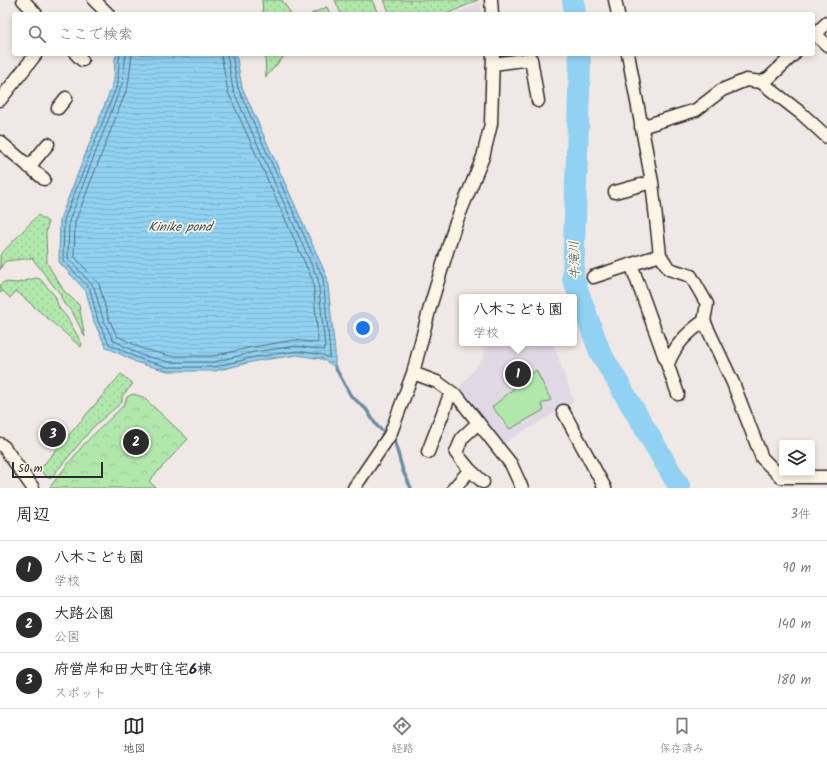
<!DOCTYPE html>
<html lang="ja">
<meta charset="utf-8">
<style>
body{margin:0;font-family:Kalam,"Klee One",sans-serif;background:#f2f2f3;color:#2b2b33}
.controls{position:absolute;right:12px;bottom:12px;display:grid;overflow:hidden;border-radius:4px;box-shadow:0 2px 6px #0003}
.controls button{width:36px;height:36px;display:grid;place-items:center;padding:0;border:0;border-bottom:1px solid #e1e1e2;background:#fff;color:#2b2b33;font:20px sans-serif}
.scale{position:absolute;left:12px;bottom:10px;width:91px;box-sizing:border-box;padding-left:4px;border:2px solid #2b2b2b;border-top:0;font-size:11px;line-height:14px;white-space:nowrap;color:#2b2b2b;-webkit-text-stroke:3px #fcf5e5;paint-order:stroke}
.you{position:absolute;left:363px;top:328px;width:14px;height:14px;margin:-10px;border:3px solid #fff;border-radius:50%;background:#1a73e8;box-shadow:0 0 0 6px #1a73e833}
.badge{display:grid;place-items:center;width:26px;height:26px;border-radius:50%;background:#2b2b2b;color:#fff;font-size:13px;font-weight:700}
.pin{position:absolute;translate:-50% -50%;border:2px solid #fff;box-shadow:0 1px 4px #0006}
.popup{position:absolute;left:459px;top:294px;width:118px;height:52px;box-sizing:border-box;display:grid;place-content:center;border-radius:4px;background:#fff;filter:drop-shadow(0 1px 3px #0005);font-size:13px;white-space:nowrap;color:#7c7c81}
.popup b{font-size:15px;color:#2b2b33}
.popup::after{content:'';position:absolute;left:50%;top:100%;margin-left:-8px;border:8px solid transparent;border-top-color:#fff}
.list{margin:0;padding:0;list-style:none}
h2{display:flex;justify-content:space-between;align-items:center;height:52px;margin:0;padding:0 16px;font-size:17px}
h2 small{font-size:13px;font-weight:400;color:#7c7c81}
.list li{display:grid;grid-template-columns:26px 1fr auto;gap:12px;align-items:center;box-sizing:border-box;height:56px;padding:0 16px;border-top:1px solid #e1e1e2}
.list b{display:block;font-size:15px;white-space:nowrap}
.list p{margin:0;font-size:13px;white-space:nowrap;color:#7c7c81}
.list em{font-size:13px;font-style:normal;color:#7c7c81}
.icon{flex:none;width:22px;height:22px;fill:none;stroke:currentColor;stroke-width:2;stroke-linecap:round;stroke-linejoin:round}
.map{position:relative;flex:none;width:827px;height:488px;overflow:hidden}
.search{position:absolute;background:#fff;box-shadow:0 2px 6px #0003;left:12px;right:12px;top:12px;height:44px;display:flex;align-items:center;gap:10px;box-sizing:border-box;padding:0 14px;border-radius:4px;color:#7c7c81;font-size:15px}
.sheet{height:220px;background:#fff}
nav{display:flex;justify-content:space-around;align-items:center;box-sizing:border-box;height:56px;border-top:1px solid #e1e1e2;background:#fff;font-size:11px;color:#7c7c81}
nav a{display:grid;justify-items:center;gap:2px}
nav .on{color:#2b2b2b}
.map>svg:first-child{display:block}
.built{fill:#e1d8e5}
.grass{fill:url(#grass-dots);stroke:#6e8a6b}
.forest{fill:url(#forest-crowns);stroke:#6e8a6b}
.garden{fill:#b0e8ab;stroke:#6e8a6b}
.water{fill:url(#water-rules);stroke:#688fa2}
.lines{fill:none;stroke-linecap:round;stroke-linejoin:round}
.shore{stroke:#546d7b;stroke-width:1}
.stream{stroke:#688fa2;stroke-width:3.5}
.river{stroke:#91d1f2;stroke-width:22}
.minor-casing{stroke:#2b2b2b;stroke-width:15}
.minor{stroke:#fcf5e5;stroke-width:12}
.labels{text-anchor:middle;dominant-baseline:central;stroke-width:3.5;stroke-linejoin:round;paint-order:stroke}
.water-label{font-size:13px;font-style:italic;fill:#44545d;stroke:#fcf5e5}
</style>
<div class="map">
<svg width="827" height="488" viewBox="0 0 827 488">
<defs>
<pattern id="grass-dots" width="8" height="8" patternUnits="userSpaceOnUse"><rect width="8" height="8" fill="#b0e8ab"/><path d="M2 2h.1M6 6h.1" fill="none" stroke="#98c793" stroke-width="1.8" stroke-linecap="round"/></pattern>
<pattern id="forest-crowns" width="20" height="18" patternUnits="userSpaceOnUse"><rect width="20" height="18" fill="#b0e8ab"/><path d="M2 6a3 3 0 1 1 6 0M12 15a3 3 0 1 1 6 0" fill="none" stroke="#98c793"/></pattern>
<pattern id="water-rules" width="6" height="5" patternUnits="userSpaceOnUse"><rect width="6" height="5" fill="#91d1f2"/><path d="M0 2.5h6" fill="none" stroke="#7db4d0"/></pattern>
</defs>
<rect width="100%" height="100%" fill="#f0e8e5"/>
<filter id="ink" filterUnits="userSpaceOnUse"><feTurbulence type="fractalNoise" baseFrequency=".025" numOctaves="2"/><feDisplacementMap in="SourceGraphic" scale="8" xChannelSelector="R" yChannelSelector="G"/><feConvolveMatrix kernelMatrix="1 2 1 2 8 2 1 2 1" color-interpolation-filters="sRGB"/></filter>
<g filter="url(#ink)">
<!-- built -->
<path class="built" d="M481 2V14H455Z
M482 343H553L574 402 504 443 457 391 485 356Z"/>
<!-- grass -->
<path class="grass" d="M262 0H282L291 14H263Z
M335 0H372L378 14H341Z
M384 0H478L447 14H390Z
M327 7 330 14H311Z
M265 54H286L266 77Z
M38 215 48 222 46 233 47 263 64 291 79 305 85 337 72 311 64 304 60 294 32 258 6 261 3 263 0 270V255Z
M36 278 40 279 55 296 59 308 67 317 82 344 81 347 16 291 10 298 3 291 0 293V285L4 282 17 283Z
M121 374 133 384 122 396V402L94 426 50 479 39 470Z"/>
<!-- forest -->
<path class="forest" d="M133 394 143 397 188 439 149 481 156 488H49L84 444 124 405 127 397Z"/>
<!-- garden -->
<path class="garden" d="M536 370 551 400 541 404 544 410 510 429 492 407Z"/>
<!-- water -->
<path class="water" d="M118 54H236L242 87 327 277 335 352V367L322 359 297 355 256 361 215 371H168L138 363 106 347 94 322 86 291 59 262 60 219 114 81 115 57Z"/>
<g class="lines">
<!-- shore -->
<path class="shore" d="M120 54 119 59 118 83 64 220 63 260 90 289 98 321 109 344 140 359 168 367H214L255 357 297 351 323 355 329 358 330 353 323 278 238 88 232 54
M126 54 122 84 69 221 68 258 94 287 103 319 113 340 141 355 169 362H214L254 352 296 346 324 350 325 347 318 279 233 90 227 54
M132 54 128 86 75 222 74 256 99 284 108 317 117 336 143 349 170 356H213L253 347 295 340 317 343 318 340 313 281 228 92 221 54"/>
<!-- stream -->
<path class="stream" d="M335 367 351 396 366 409 377 426 384 432
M393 439 395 443 403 471 411 488"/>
<!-- river -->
<path class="river" d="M573 0 575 14
M579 54 580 63 573 278 600 352 680 488"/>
<defs>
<path id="minor" d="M23 0 36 14
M94 0 108 14
M491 0 492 14
M615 0 618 14
M815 34 827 45
M813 36 827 23
M76 54 82 60
M628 54 652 182 660 255 669 269 691 276 707 304 704 321 733 383 762 458 781 477H827
M493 64 531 59 538 101
M761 82 769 78 794 54
M0 100 36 54
M58 108 66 98
M641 127 696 110 722 90 746 80 761 82 802 114 827 137
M0 142 44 179
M29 167 48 144
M615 192 652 182
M631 264 678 394
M593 277 660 255
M668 364C675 345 687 333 704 321
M413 373 437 382 458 397 511 464 522 488
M563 411 605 488
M478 423 462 438 456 453 470 470 483 482
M0 444 4 447 33 488
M428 452 451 392
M354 488 390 435 413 373 430 307 455 225 483 157 491 124 493 54
M454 488 470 470"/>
</defs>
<!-- minor casing -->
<use href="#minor" class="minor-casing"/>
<!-- minor -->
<use href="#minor" class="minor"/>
</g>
</g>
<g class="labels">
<!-- water labels -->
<g class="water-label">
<text x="180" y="227">Kinike pond</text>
<text transform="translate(575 260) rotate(-92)">牛滝川</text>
</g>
</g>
</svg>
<div class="controls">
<button><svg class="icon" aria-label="layers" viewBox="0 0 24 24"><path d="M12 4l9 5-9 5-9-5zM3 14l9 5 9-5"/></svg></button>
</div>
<div class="scale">50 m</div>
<div class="you"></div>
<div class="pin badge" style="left:518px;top:374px">1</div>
<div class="popup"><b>八木こども園</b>学校</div>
<div class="pin badge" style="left:136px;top:442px">2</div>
<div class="pin badge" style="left:53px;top:434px">3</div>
<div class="search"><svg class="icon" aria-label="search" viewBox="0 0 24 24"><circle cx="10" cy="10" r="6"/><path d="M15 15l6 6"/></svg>ここで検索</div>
</div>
<section class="sheet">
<h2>周辺<small>3件</small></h2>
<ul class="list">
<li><span class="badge">1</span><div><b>八木こども園</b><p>学校</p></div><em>90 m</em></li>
<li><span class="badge">2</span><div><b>大路公園</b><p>公園</p></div><em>140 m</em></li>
<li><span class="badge">3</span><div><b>府営岸和田大町住宅6棟</b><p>スポット</p></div><em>180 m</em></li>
</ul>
</section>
<nav>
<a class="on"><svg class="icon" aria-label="map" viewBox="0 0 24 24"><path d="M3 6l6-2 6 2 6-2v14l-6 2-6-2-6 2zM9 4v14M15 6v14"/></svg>地図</a>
<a><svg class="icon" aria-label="directions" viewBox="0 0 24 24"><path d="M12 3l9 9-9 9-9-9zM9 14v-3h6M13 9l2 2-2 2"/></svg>経路</a>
<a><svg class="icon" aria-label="saved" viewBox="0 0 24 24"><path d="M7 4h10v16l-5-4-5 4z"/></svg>保存済み</a>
</nav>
